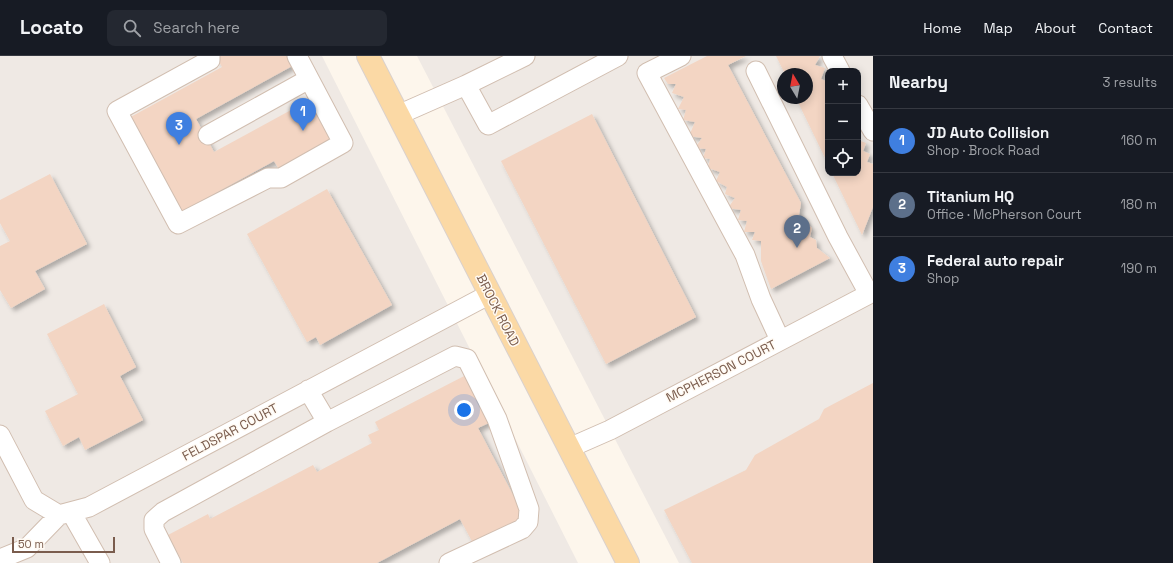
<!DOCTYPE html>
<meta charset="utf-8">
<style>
body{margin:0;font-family:"Space Grotesk",sans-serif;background:#242831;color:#f1f3f6}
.controls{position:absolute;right:12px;top:12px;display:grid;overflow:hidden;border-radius:8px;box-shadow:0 2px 10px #0003}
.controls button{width:36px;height:36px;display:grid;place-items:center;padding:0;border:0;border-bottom:1px solid #363941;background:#171b24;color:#f1f3f6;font:20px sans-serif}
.compass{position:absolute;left:777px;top:12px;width:36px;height:36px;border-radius:50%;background:#171b24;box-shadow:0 2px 10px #0003;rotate:350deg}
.scale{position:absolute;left:12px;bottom:10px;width:103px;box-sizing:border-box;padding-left:4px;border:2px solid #7a5c4d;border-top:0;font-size:11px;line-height:14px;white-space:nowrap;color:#7a5c4d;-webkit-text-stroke:3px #fffaf3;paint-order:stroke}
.you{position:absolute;left:464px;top:354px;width:14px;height:14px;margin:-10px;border:3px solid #fff;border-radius:50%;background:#1a73e8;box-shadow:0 0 0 6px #1a73e833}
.badge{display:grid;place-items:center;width:26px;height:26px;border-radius:50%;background:#e76f51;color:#fff;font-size:13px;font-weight:700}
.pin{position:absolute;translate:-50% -33px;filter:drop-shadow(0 1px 2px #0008)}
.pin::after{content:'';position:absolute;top:21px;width:14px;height:12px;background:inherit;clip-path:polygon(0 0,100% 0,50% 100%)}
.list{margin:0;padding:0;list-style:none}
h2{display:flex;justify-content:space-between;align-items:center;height:52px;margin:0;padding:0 16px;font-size:17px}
h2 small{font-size:13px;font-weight:400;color:#9ea1a6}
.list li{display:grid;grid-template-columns:26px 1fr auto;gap:12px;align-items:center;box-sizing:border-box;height:64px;padding:0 16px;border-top:1px solid #363941}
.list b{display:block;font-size:15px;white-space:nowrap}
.list p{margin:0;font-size:13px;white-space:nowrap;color:#9ea1a6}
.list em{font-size:13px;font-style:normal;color:#9ea1a6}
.icon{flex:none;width:22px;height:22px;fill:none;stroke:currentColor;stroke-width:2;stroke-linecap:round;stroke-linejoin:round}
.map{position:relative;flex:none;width:873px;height:507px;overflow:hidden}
header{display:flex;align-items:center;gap:24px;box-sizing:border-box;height:56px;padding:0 20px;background:#171b24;border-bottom:1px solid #363941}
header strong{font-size:19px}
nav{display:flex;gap:22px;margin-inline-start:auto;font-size:14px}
.search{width:280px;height:36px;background:#242831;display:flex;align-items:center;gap:10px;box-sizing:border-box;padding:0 14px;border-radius:8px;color:#9ea1a6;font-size:15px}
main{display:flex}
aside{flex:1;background:#171b24}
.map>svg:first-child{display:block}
.industrial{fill:#efe9e4;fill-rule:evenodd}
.building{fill:#f3d5c3;filter:url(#shadow)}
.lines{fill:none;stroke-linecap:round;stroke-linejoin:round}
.minor-casing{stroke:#d1beb0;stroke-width:21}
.major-casing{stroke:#dad1cd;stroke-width:24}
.minor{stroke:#fff;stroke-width:19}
.major{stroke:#fbd9a5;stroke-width:22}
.labels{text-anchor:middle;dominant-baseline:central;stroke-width:3;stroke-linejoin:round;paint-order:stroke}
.street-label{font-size:13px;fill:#7a5c4d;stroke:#fffaf3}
</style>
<header>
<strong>Locato</strong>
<div class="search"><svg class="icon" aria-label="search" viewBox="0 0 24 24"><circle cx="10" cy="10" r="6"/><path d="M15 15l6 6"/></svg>Search here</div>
<nav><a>Home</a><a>Map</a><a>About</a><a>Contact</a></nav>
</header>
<main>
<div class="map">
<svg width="873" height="507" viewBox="0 0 873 507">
<defs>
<filter id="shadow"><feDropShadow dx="3.5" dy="3.5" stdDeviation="2" flood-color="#0004"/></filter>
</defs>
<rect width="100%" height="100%" fill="#fdf6ec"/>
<!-- industrial -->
<path class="industrial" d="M0 0H322L578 507H0Z
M417 0H873V507H679ZM828 15H858V117H828ZM783 18H807V42H783Z"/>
<!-- building -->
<path class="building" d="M216 0H290L294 9 196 63 214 96 313 42 338 87 282 118 274 105 179 157 127 63 222 11Z
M707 0H746L728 9 801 147 799 159 812 172 810 181 816 184 817 192 830 202 771 233 761 205V185L752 184 755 176H744L747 165 738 164 741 154 728 152 735 142 725 138 727 131 716 125 720 116 708 112 710 103 703 102 706 93 695 92 702 82 689 80 695 66 683 64 686 54 678 53 684 41 672 37 676 28H668L664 22Z
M776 0H820L815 9 825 12 821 23 828 26V108L796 42H807V18H785Z
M592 58 696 261 606 308 501 105Z
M858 84 866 87 863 95 870 98 867 106 873 108V151L862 179 832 117H858Z
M50 118 87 188 35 215 45 233 11 252 0 234V190L10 185 0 167V144Z
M327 133 392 249 320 289 316 281 307 286 247 178Z
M104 248 136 311 120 320 143 364 85 394 79 381 63 390 45 355 78 338 47 278Z
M470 317 495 364 478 372 525 462 474 489 460 463 377 507H183L168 479 208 458 210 463 313 409 317 416 372 387 368 379 379 374 375 366Z
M873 327V507H692L664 454 746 414 755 399 819 363 824 353Z"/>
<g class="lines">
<defs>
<path id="minor" d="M210 0V4L117 55 178 168 268 122H281L343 87 297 0
M681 0 647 17 745 199 761 243 780 284
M832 0 840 15
M756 15 838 181 869 238
M466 29 488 69 618 0
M858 49 873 75
M398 59 466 29 525 0
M208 79 309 23
M308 334 327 366
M0 379 34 444 59 459 89 451 490 238
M569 392 610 374 873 236
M71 456 100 507
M0 503 27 492 59 459
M171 507 154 473V464L163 456 327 366 455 300 467 303 497 363 529 453 528 466 522 473 449 507"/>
<path id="major" d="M368 0 628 507"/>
</defs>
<!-- minor casing -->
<use href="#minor" class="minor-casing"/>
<!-- major casing -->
<use href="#major" class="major-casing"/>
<!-- minor -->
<use href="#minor" class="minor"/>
<!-- major -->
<use href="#major" class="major"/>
</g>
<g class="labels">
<!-- street labels -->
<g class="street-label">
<text transform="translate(498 254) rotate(63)">BROCK ROAD</text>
<text transform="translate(721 315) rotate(-27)">MCPHERSON COURT</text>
<text transform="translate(230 376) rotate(-28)">FELDSPAR COURT</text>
</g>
</g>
</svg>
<div class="controls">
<button>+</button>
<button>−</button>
<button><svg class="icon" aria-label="locate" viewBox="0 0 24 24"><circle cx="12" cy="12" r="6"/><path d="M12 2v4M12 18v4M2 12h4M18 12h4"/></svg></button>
</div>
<svg class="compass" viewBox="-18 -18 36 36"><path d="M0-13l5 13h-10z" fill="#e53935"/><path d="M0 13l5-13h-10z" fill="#9ea1a6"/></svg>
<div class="scale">50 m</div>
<div class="you"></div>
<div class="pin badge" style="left:303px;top:75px;background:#3f7fe0">1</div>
<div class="pin badge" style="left:797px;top:192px;background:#5c6f8a">2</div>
<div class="pin badge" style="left:179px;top:89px;background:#3f7fe0">3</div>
</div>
<aside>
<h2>Nearby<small>3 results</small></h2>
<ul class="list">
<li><span class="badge" style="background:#3f7fe0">1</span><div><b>JD Auto Collision</b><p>Shop · Brock Road</p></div><em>160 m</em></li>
<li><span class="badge" style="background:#5c6f8a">2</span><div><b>Titanium HQ</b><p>Office · McPherson Court</p></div><em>180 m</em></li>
<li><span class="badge" style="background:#3f7fe0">3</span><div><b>Federal auto repair</b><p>Shop</p></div><em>190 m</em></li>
</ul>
</aside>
</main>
